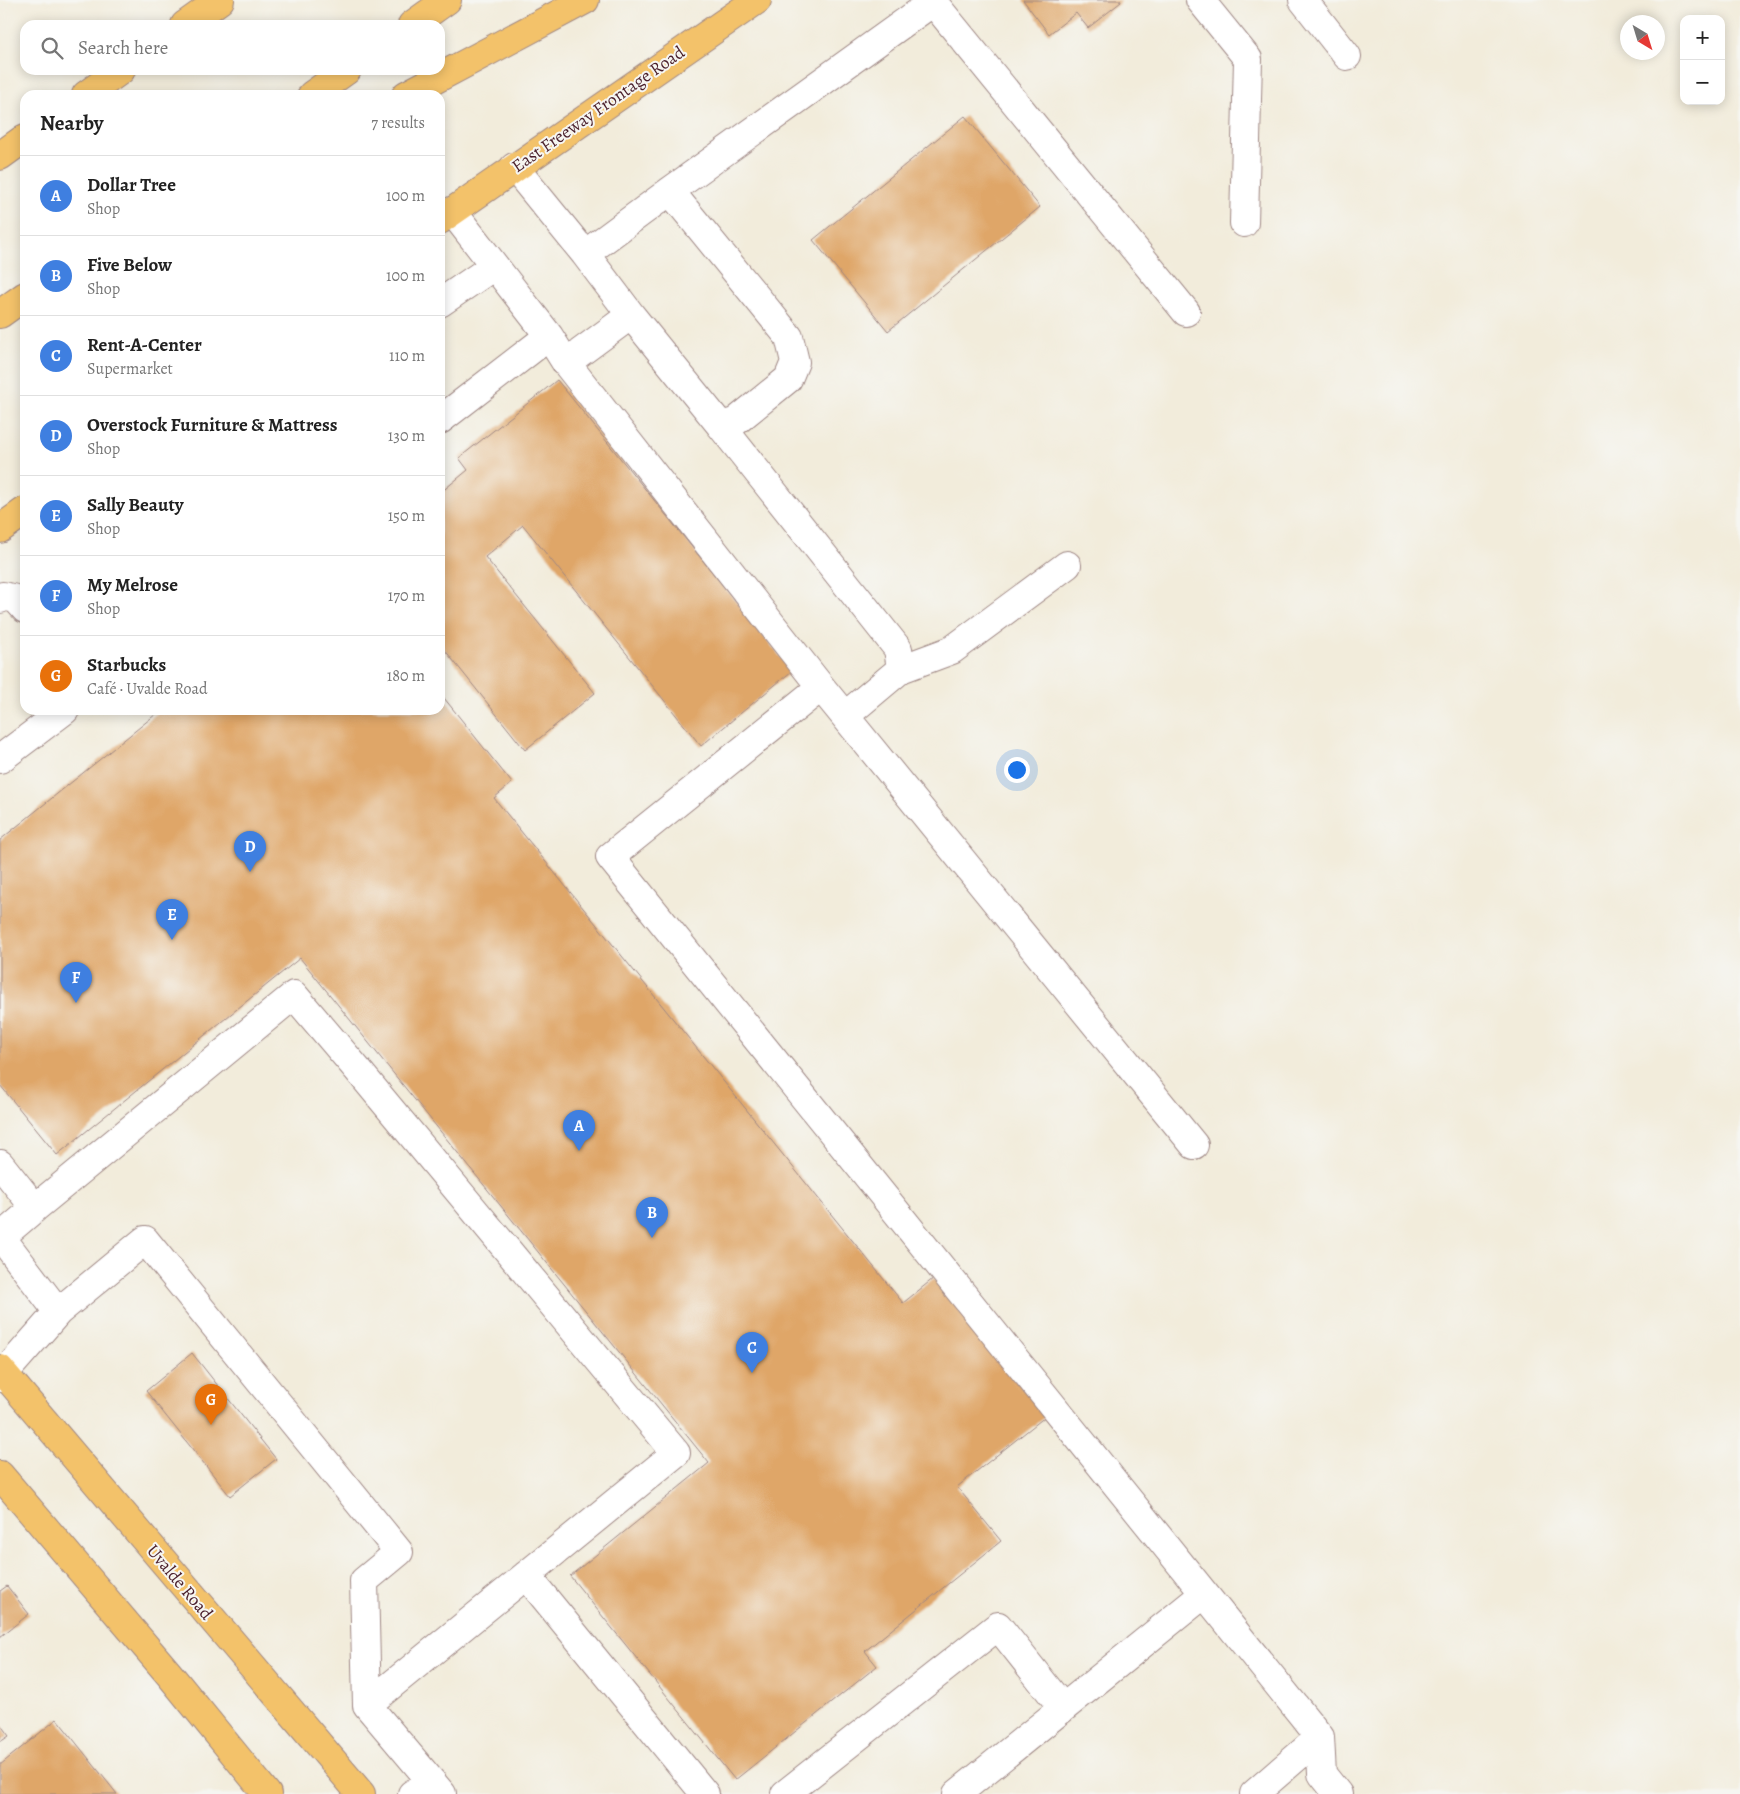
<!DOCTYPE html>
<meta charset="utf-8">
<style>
body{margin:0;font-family:Alegreya,serif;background:#f6f6f6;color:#222}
.controls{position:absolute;right:15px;top:15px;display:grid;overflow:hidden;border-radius:10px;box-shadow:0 2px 12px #0003}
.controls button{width:45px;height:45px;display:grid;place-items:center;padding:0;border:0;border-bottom:1px solid #e0e0e0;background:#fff;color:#222;font:25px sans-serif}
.compass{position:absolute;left:1620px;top:15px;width:45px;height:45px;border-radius:50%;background:#fff;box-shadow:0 2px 12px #0003;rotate:142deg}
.you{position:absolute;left:1016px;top:769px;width:18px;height:18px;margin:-12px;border:4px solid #fff;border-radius:50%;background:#1a73e8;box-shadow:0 0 0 8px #1a73e833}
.badge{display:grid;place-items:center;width:32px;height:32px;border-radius:50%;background:#b5179e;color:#fff;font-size:16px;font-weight:700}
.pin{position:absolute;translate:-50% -41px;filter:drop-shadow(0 1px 2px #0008)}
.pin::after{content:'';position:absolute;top:26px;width:18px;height:15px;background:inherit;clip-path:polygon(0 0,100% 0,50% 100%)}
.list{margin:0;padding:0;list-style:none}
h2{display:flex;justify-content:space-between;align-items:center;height:65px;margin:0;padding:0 20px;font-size:21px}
h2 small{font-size:16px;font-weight:400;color:#767676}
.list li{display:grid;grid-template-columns:32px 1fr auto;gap:15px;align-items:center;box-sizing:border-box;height:80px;padding:0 20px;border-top:1px solid #e0e0e0}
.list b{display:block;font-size:19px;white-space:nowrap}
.list p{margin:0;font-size:16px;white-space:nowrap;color:#767676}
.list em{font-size:16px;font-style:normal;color:#767676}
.icon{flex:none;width:28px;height:28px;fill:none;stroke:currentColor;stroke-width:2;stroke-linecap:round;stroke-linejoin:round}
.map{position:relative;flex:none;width:1740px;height:1794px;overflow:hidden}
.search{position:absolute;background:#fff;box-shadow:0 2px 12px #0003;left:20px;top:20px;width:425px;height:55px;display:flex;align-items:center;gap:12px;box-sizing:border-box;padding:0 18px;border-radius:15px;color:#767676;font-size:19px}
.panel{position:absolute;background:#fff;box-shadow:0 2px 12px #0003;left:20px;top:90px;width:425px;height:625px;border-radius:15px}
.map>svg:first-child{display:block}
.building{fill:#dfa668}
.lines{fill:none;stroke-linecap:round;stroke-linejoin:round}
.minor-casing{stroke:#9e8683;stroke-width:30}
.major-casing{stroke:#9e8683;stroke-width:30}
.highway-casing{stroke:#9e8683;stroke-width:30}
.minor{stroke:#fff;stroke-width:28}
.major{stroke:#f3c26a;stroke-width:28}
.highway{stroke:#f3c26a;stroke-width:28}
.labels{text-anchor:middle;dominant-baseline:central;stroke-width:4;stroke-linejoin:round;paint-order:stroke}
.street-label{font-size:18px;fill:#4a1f2b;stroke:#f6f6f2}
</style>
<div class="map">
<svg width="1740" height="1794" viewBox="0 0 1740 1794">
<rect width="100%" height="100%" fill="#f6f6f2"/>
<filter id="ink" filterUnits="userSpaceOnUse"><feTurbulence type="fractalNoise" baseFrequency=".02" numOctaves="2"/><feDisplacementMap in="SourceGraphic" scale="10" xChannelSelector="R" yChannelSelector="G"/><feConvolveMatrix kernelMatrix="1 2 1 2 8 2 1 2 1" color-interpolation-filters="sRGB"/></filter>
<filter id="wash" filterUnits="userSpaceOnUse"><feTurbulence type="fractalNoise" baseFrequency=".0096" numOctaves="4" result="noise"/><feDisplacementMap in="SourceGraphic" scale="20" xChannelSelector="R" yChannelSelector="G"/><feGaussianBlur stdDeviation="1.12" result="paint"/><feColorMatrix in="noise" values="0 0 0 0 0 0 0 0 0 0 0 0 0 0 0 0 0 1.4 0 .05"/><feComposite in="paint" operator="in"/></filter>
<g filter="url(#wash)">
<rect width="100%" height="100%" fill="#f2ecdb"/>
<g id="blocks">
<!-- building -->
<path class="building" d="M1023 0H1120L1121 2 1088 28 1076 13 1049 34Z
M965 116 1040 207 888 331 813 240Z
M557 380 792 671 701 746 523 525 485 557 595 693 525 750 440 644V493L468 470 459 458Z
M440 693 512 783 494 798 903 1303 934 1278 1046 1416 957 1487 1001 1541 865 1651 877 1666 735 1780 570 1576 709 1463 300 958 57 1155 0 1085V840L161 710H440Z
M192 1353 276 1459 230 1496 146 1391Z
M7 1586 29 1614 0 1637V1591Z
M57 1719 117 1794H0V1765Z
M0 1724 9 1736 0 1742Z"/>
</g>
</g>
<g filter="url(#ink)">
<use href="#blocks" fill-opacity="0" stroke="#9e8683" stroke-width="1"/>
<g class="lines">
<defs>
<path id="minor" d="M1200 0 1248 59 1244 223
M1303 0 1347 56
M933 2 1186 312
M514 167 585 254 670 191 933 2 931 0
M452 211 549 336 566 363 821 687 1194 1145
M440 303 494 266
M631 315 721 426 735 422 788 379 795 362 789 337 670 191
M566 363 631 315 585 254
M440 420 549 336
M721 426 898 649 901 669 845 716
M0 599 3 596 16 599 25 609
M901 669 952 650 1067 565
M821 687 610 857 1320 1737
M0 759 65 710
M0 1164 35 1208 1 1237 58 1312
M35 1208 294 995 357 1069 676 1453 367 1705
M0 1378 58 1312 145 1240 399 1552 364 1581 367 1705 442 1794
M526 1575 705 1794
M412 1794 432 1782
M785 1794 998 1626 1063 1708
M957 1794 1204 1594
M1254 1794 1320 1737 1322 1774 1338 1794"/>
<path id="major" d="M440 220 757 0
M0 529 25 511
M0 1369 361 1794
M0 1475 169 1674 267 1794"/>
<path id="highway" d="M185 25 220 0
M412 25 447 0
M86 95 121 70
M312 95 347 70
M406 95 585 0
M0 156 25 138
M0 314 25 296"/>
</defs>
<!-- minor casing -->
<use href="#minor" class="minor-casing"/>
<!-- major casing -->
<use href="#major" class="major-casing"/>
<!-- highway casing -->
<use href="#highway" class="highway-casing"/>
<!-- minor -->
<use href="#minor" class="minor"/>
<!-- major -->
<use href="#major" class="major"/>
<!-- highway -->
<use href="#highway" class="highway"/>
</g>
</g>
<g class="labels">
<!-- street labels -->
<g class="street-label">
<text transform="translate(598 109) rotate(-35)">East Freeway Frontage Road</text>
<text transform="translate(180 1582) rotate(50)">Uvalde Road</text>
</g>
</g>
</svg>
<div class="controls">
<button>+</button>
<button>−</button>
</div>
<svg class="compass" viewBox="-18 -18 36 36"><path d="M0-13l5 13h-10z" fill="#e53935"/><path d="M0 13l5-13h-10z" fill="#767676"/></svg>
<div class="you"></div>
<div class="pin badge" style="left:579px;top:1151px;background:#3f7fe0">A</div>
<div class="pin badge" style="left:652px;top:1238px;background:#3f7fe0">B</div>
<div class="pin badge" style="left:752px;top:1373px;background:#3f7fe0">C</div>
<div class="pin badge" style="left:250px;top:872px;background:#3f7fe0">D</div>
<div class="pin badge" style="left:172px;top:940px;background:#3f7fe0">E</div>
<div class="pin badge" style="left:76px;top:1003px;background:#3f7fe0">F</div>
<div class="pin badge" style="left:211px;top:1425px;background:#e8710a">G</div>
<div class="search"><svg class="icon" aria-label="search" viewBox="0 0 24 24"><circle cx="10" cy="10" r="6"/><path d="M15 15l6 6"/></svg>Search here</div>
<section class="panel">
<h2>Nearby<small>7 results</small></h2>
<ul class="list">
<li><span class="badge" style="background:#3f7fe0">A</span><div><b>Dollar Tree</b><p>Shop</p></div><em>100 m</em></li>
<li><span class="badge" style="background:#3f7fe0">B</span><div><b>Five Below</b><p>Shop</p></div><em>100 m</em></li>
<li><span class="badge" style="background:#3f7fe0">C</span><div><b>Rent-A-Center</b><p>Supermarket</p></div><em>110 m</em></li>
<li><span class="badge" style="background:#3f7fe0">D</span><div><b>Overstock Furniture &amp; Mattress</b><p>Shop</p></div><em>130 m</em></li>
<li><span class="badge" style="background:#3f7fe0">E</span><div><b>Sally Beauty</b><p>Shop</p></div><em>150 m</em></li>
<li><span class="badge" style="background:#3f7fe0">F</span><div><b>My Melrose</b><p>Shop</p></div><em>170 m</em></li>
<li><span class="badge" style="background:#e8710a">G</span><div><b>Starbucks</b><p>Café · Uvalde Road</p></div><em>180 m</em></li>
</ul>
</section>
</div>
